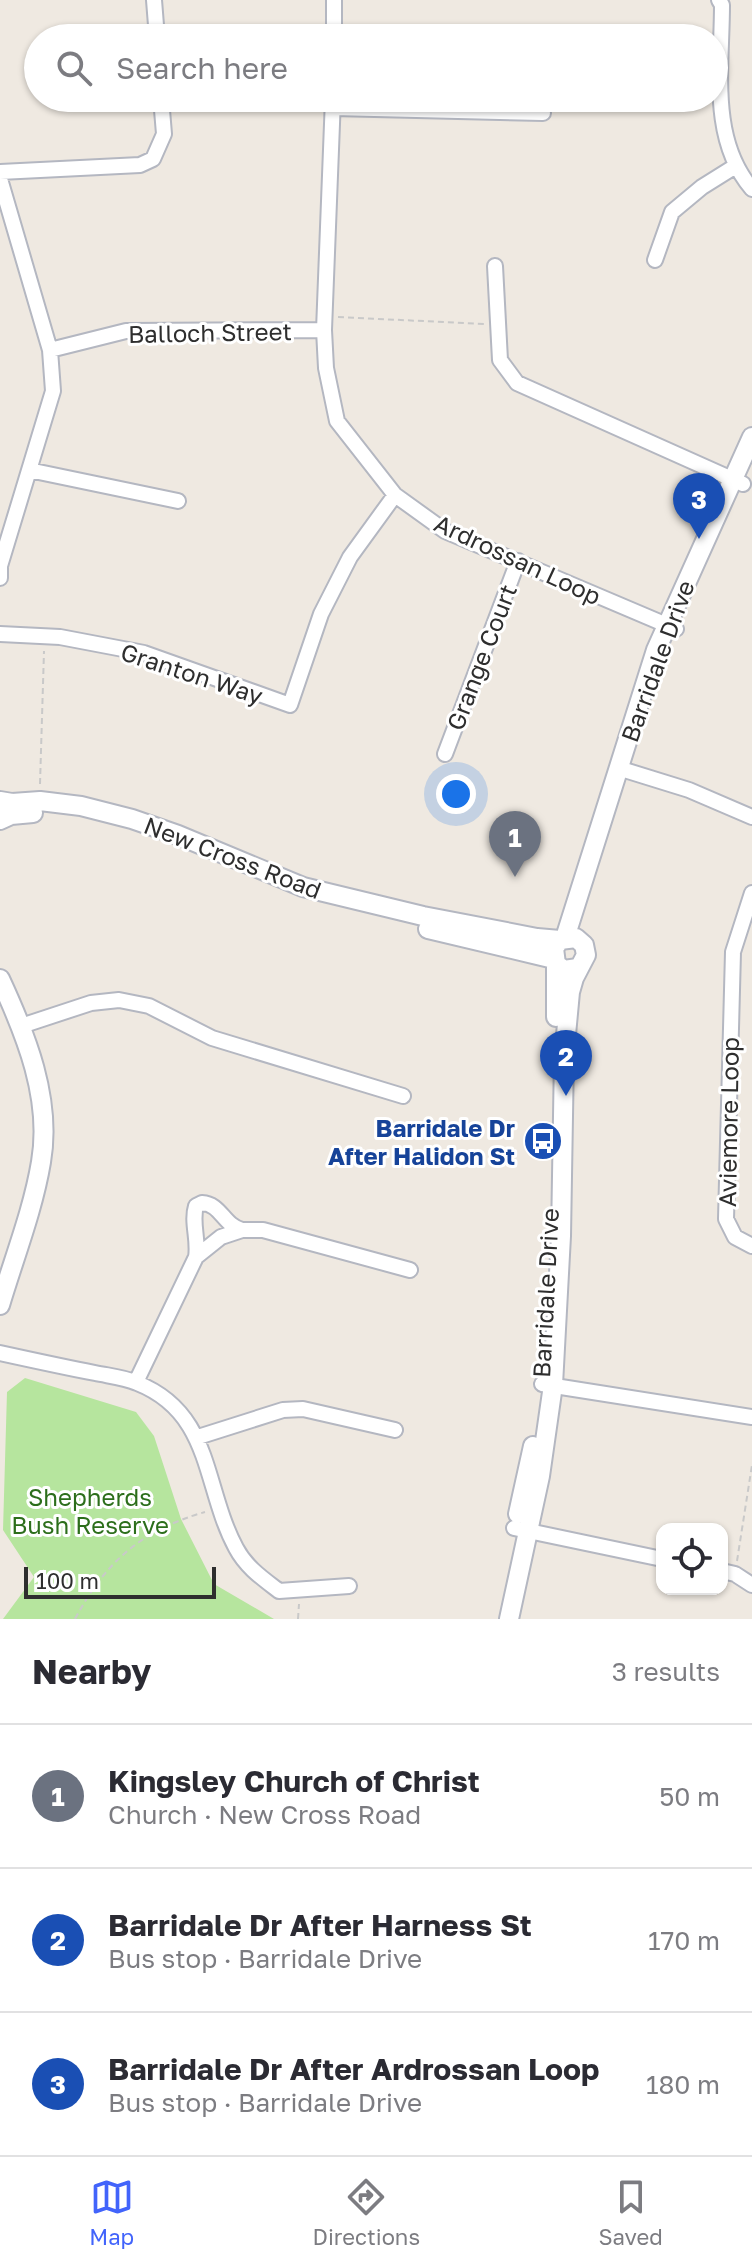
<!DOCTYPE html>
<meta charset="utf-8">
<style>
body{margin:0;font-family:"Golos Text",sans-serif;background:#f7f7f7;color:#2b2b33}
.controls{position:absolute;right:24px;bottom:24px;display:grid;overflow:hidden;border-radius:16px;box-shadow:0 2px 6px #0004}
.controls button{width:72px;height:72px;display:grid;place-items:center;padding:0;border:0;border-bottom:2px solid #e1e1e2;background:#fff;color:#2b2b33;font:40px sans-serif}
.scale{position:absolute;left:24px;bottom:20px;width:192px;box-sizing:border-box;padding-left:8px;border:4px solid #2e2e2e;border-top:0;font-size:22px;line-height:28px;white-space:nowrap;color:#2e2e2e;-webkit-text-stroke:6px #fff;paint-order:stroke}
.you{position:absolute;left:456px;top:794px;width:28px;height:28px;margin:-20px;border:6px solid #fff;border-radius:50%;background:#1a73e8;box-shadow:0 0 0 12px #1a73e833}
.badge{display:grid;place-items:center;width:52px;height:52px;border-radius:50%;background:#4264fb;color:#fff;font-size:26px;font-weight:700}
.pin{position:absolute;translate:-50% -66px;filter:drop-shadow(0 2px 4px #0008)}
.pin::after{content:'';position:absolute;top:42px;width:28px;height:24px;background:inherit;clip-path:polygon(0 0,100% 0,50% 100%)}
.list{margin:0;padding:0;list-style:none}
h2{display:flex;justify-content:space-between;align-items:center;height:104px;margin:0;padding:0 32px;font-size:34px}
h2 small{font-size:26px;font-weight:400;color:#7c7c81}
.list li{display:grid;grid-template-columns:52px 1fr auto;gap:24px;align-items:center;box-sizing:border-box;height:144px;padding:0 32px;border-top:2px solid #e1e1e2}
.list b{display:block;font-size:30px;white-space:nowrap}
.list p{margin:0;font-size:26px;white-space:nowrap;color:#7c7c81}
.list em{font-size:26px;font-style:normal;color:#7c7c81}
.icon{flex:none;width:44px;height:44px;fill:none;stroke:currentColor;stroke-width:2;stroke-linecap:round;stroke-linejoin:round}
.map{position:relative;flex:none;width:752px;height:1619px;overflow:hidden}
.search{position:absolute;background:#fff;box-shadow:0 2px 6px #0004;left:24px;right:24px;top:24px;height:88px;display:flex;align-items:center;gap:20px;box-sizing:border-box;padding:0 28px;border-radius:44px;color:#7c7c81;font-size:30px}
.sheet{height:536px;background:#fff}
nav{display:flex;justify-content:space-around;align-items:center;box-sizing:border-box;height:112px;border-top:2px solid #e1e1e2;background:#fff;font-size:22px;color:#7c7c81}
nav a{display:grid;justify-items:center;gap:4px}
nav .on{color:#4264fb}
.map>svg:first-child{display:block}
.green{fill:#b6e59e}
.lines{fill:none;stroke-linecap:round;stroke-linejoin:round}
.minor-casing{stroke:#b4b7c1;stroke-width:18}
.tertiary-casing{stroke:#b4b7c1;stroke-width:22}
.path{stroke:#c9c9c9;stroke-width:2;stroke-dasharray:6 4;stroke-linecap:butt}
.minor{stroke:#fff;stroke-width:14}
.tertiary{stroke:#fff;stroke-width:18}
.labels{text-anchor:middle;dominant-baseline:central;stroke-width:6;stroke-linejoin:round;paint-order:stroke}
.street-label{font-size:24px;fill:#2e2e2e;stroke:#fff}
.transit-label{font-size:24px;font-weight:bold;fill:#164399;stroke:#fff;text-anchor:end}
.park-label{font-size:24px;fill:#2c6e1b;stroke:#fff}
</style>
<div class="map">
<svg width="752" height="1619" viewBox="0 0 752 1619">
<rect width="100%" height="100%" fill="#efe9e1"/>
<!-- green -->
<path class="green" d="M25 1378 136 1412 154 1436 181 1519 214 1584 274 1619H3L34 1577 3 1530 7 1392Z"/>
<g class="lines">
<defs>
<path id="minor" d="M154 0 157 38
M719 0 722 5C722 66 709 139 752 189
M334 38V0
M333 98 324 330 326 368 337 421 395 495 445 531 676 629
M333 108 543 113
M0 172 140 165 153 159 164 134 161 98
M0 179 50 350 53 391 0 566V578
M655 260 672 212 702 187 734 167
M495 266 500 360 517 383 743 484
M50 350 126 331 324 330
M29 470 178 501
M0 634 60 637 144 653 290 705 321 614 350 557 395 495
M445 754 518 561
M618 768 689 790 752 817
M752 893 733 952 726 1219 735 1237 752 1246
M21 1026 91 1003 119 1000 149 1006 212 1038 403 1096
M196 1257C199 1240 191 1222 196 1206L202 1203C221 1204 223 1225 242 1230
M0 1353C32 1360 64 1367 95 1373 109 1376 124 1377 137 1383 213 1413 203 1487 236 1548 246 1567 262 1578 279 1591L349 1586
M136 1382 196 1257 221 1237 242 1230H263L410 1270
M542 1384 752 1417
M198 1437 283 1410 303 1409 395 1430
M514 1528 662 1559
M722 1571 735 1574 752 1585"/>
<path id="tertiary" d="M0 801 12 803 40 801 81 806 132 819 178 835 303 887 423 916 537 938 560 940
M0 820 11 815 33 813
M428 929 554 959
M565 938 656 650 752 437
M0 979C26 1035 52 1099 41 1162 33 1210 14 1258 0 1305
M556 1017V964
M518 1514 533 1446
M509 1619 540 1476 553 1385 561 1236 564 1056 570 992 574 978 586 955 584 945 576 938 560 940 554 948 556 964 564 970 578 968"/>
</defs>
<!-- minor casing -->
<use href="#minor" class="minor-casing"/>
<!-- tertiary casing -->
<use href="#tertiary" class="tertiary-casing"/>
<!-- path -->
<path class="path" d="M338 317 484 324
M40 784 44 651
M737 1561 752 1465
M75 1619C106 1561 142 1530 205 1512
M298 1619 299 1604"/>
<!-- minor -->
<use href="#minor" class="minor"/>
<!-- tertiary -->
<use href="#tertiary" class="tertiary"/>
</g>
<!-- icons -->
<defs>
<symbol id="bus-disc" viewBox="-11 -11 22 22"><circle r="9.5" fill="#1a4fb4" stroke="#fff"/><path d="M-5-6H5V4H4V6H2V4H-2V6H-4V4H-5ZM-3.5-4V0h7V-4ZM-3.5 1.2v1.5H-2V1.2ZM2 1.2v1.5H3.5V1.2Z" fill="#fff"/></symbol>
</defs>
<g fill-rule="evenodd">
<use href="#bus-disc" x="521" y="1119" width="44" height="44"/>
</g>
<g class="labels">
<!-- street labels -->
<g class="street-label">
<text transform="translate(210 332) rotate(-1)">Balloch Street</text>
<text transform="translate(518 559) rotate(25)">Ardrossan Loop</text>
<text transform="translate(481 657) rotate(-69)">Grange Court</text>
<text transform="translate(657 661) rotate(-70)">Barridale Drive</text>
<text transform="translate(192 673) rotate(18)">Granton Way</text>
<text transform="translate(233 857) rotate(21)">New Cross Road</text>
<text transform="translate(728 1122) rotate(-89)">Aviemore Loop</text>
<text transform="translate(545 1293) rotate(-87)">Barridale Drive</text>
</g>
<!-- transit labels -->
<g class="transit-label">
<text x="515" y="1127">Barridale Dr<tspan x="515" dy="28">After Halidon St</tspan></text>
</g>
<!-- park labels -->
<g class="park-label">
<text x="90" y="1496">Shepherds<tspan x="90" dy="28">Bush Reserve</tspan></text>
</g>
</g>
</svg>
<div class="controls">
<button><svg class="icon" aria-label="locate" viewBox="0 0 24 24"><circle cx="12" cy="12" r="6"/><path d="M12 2v4M12 18v4M2 12h4M18 12h4"/></svg></button>
</div>
<div class="scale">100 m</div>
<div class="you"></div>
<div class="pin badge" style="left:515px;top:877px;background:#6b7280">1</div>
<div class="pin badge" style="left:566px;top:1096px;background:#1a4fb4">2</div>
<div class="pin badge" style="left:699px;top:539px;background:#1a4fb4">3</div>
<div class="search"><svg class="icon" aria-label="search" viewBox="0 0 24 24"><circle cx="10" cy="10" r="6"/><path d="M15 15l6 6"/></svg>Search here</div>
</div>
<section class="sheet">
<h2>Nearby<small>3 results</small></h2>
<ul class="list">
<li><span class="badge" style="background:#6b7280">1</span><div><b>Kingsley Church of Christ</b><p>Church · New Cross Road</p></div><em>50 m</em></li>
<li><span class="badge" style="background:#1a4fb4">2</span><div><b>Barridale Dr After Harness St</b><p>Bus stop · Barridale Drive</p></div><em>170 m</em></li>
<li><span class="badge" style="background:#1a4fb4">3</span><div><b>Barridale Dr After Ardrossan Loop</b><p>Bus stop · Barridale Drive</p></div><em>180 m</em></li>
</ul>
</section>
<nav>
<a class="on"><svg class="icon" aria-label="map" viewBox="0 0 24 24"><path d="M3 6l6-2 6 2 6-2v14l-6 2-6-2-6 2zM9 4v14M15 6v14"/></svg>Map</a>
<a><svg class="icon" aria-label="directions" viewBox="0 0 24 24"><path d="M12 3l9 9-9 9-9-9zM9 14v-3h6M13 9l2 2-2 2"/></svg>Directions</a>
<a><svg class="icon" aria-label="saved" viewBox="0 0 24 24"><path d="M7 4h10v16l-5-4-5 4z"/></svg>Saved</a>
</nav>
